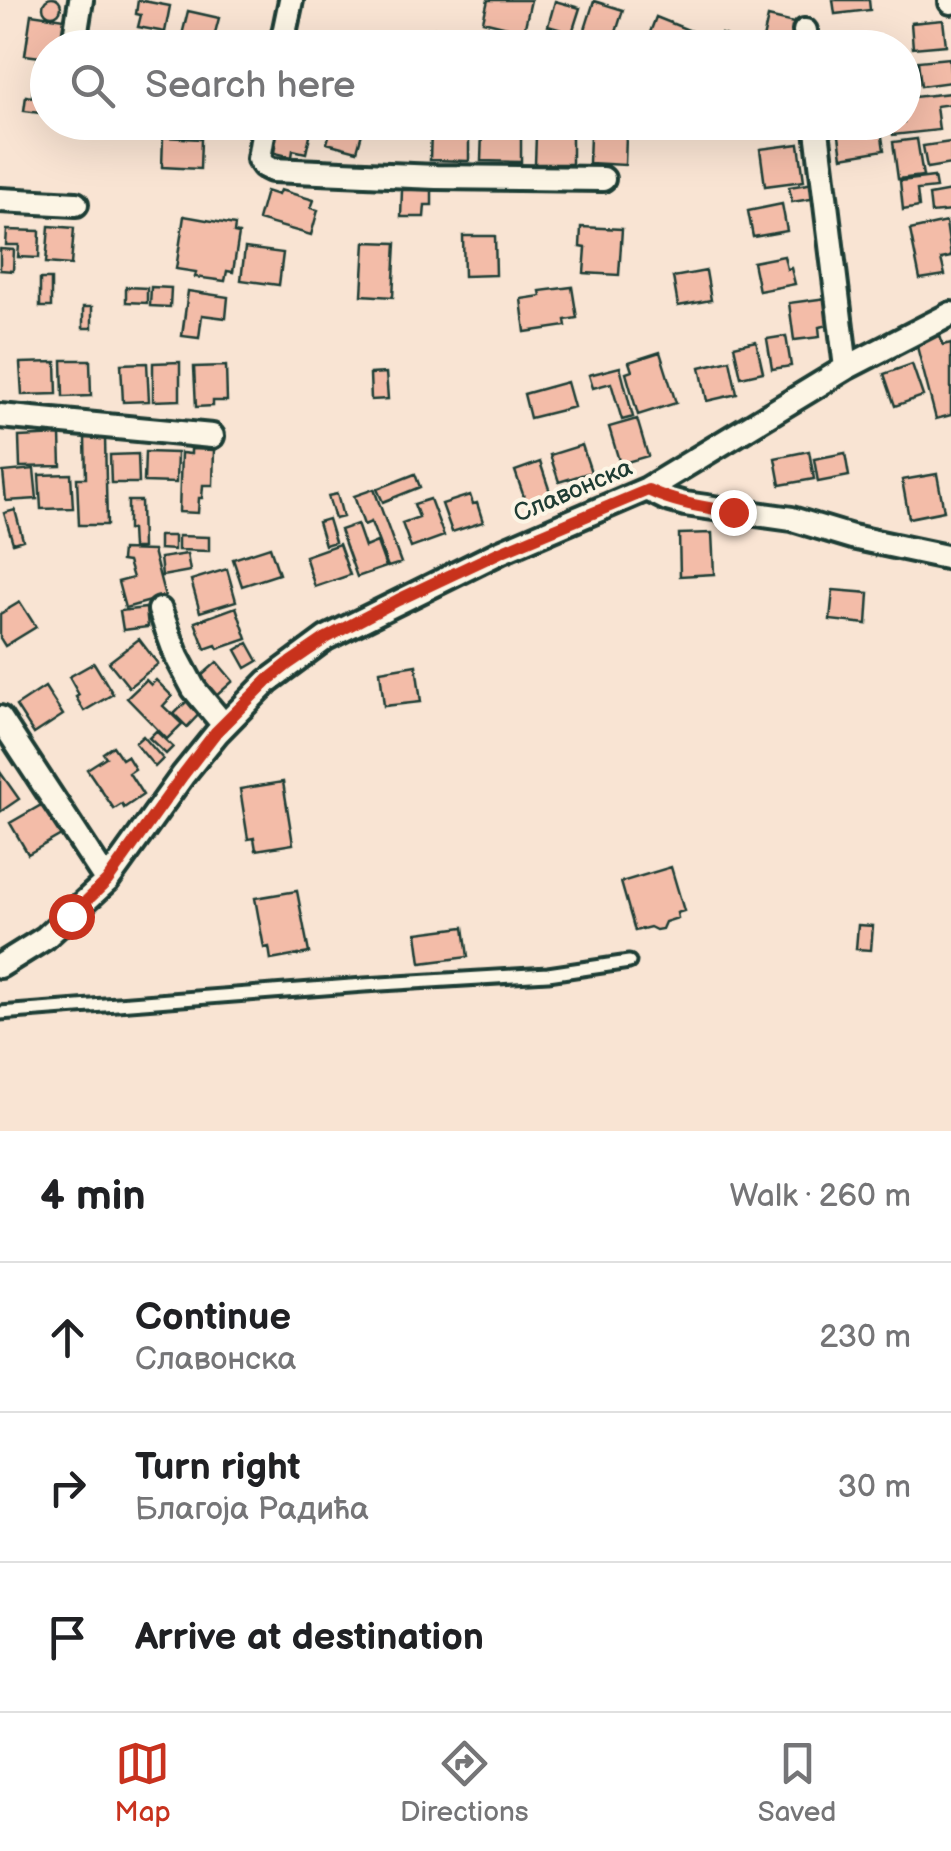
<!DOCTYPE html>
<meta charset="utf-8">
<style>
body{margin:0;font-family:"Balsamiq Sans",sans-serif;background:#f6f6f6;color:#202124}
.stop{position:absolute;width:30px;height:30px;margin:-22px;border:8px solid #c8321e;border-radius:50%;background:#fff}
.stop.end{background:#c8321e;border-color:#fff;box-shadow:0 2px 10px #0008}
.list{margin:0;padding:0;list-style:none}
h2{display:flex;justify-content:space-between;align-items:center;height:130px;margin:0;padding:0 40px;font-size:42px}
h2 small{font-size:32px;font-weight:400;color:#757577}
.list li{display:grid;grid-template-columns:65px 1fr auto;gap:30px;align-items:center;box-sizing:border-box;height:150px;padding:0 40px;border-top:2px solid #e0e0e0}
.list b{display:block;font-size:38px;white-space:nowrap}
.list p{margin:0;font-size:32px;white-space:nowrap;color:#757577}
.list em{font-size:32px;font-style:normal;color:#757577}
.icon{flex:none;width:55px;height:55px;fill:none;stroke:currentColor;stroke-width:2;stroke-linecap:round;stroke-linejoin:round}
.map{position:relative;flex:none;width:951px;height:1131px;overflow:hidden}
.search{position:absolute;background:#fff;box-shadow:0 10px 40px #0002;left:30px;right:30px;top:30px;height:110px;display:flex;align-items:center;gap:25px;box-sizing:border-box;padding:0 35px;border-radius:55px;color:#757577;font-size:38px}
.sheet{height:580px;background:#fff}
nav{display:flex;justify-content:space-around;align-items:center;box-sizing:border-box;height:140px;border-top:2px solid #e0e0e0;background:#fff;font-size:28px;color:#757577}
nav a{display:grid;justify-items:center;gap:5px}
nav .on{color:#c8321e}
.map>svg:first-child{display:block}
.building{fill:#f3bca8;stroke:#1f3d34;stroke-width:2.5}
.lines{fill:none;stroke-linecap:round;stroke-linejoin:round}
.lane-casing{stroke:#1f3d34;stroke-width:19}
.street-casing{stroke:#1f3d34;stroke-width:30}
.lane{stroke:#fcf5e5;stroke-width:11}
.street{stroke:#fcf5e5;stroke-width:22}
.route{stroke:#c8321e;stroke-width:12}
.labels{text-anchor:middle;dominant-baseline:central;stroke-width:8;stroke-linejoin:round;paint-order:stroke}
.street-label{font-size:25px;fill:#1f3d34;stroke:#fcf5e5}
</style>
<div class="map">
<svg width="951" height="1131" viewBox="0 0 951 1131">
<rect width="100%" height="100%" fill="#f9e4d3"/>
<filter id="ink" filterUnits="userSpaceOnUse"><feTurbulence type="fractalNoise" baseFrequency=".01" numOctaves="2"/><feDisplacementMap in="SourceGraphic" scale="20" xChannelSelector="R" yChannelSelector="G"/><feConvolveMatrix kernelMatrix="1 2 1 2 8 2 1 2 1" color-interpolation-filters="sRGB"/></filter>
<g filter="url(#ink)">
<!-- building -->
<path class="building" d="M43 7a9 9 0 1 1 18 0a9 9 0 1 1-18 0Z
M138 0 170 6 165 32 138 27 141 15 136 14Z
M488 0H531L524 31 483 21Z
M833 0H869L870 10 835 14Z
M555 1 580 8 572 33 548 26Z
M594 1 623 10 612 45 583 36Z
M188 11 219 18 211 48H198L180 43Z
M31 14 65 19 61 48H48V58L25 55Z
M656 17 691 31 685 48H644Z
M768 17 798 24V48H761Z
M943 20 946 45 913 48 911 23Z
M436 28 461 31 460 48H434Z
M721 34 748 43 746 48H717Z
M466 36 507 43 506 48H464Z
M294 37 326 41 325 48H293Z
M872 41V48H836L835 43Z
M949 58 951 82 921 86 918 61Z
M37 61 48 62V114L24 111 26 96 32 97Z
M951 93V104L936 106 939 130 893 135 891 122H904V98Z
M333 122H351L364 126 357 151 327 143Z
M880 123 884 150 842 157 838 129Z
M277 124 311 131 306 153 293 150 292 157 271 152Z
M493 126H521V162L481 161 482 132H493Z
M431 131 469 132V161L430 160Z
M590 135 626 136 625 165 589 163Z
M536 136H572V164H535Z
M163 137 201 139 200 169 162 167Z
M917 139 923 176 898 179 893 142Z
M951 142V164L927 168 923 146Z
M799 144 804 181 765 186 760 149Z
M934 177 936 188 917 190 919 207 903 210 900 181Z
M814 183 817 198 792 202 789 187Z
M280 190 314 200 311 208 318 210 311 235 258 220 266 191 278 195Z
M402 190H432V205H425L424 217H401Z
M951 191V211L931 213 929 195Z
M782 204 787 231 753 237 748 211Z
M184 216 235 225 234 233 239 234 233 272 227 271 225 281 195 277 196 272 176 269Z
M946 222 951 257 941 259 945 275 920 279 910 230Z
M49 226 74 228 71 265 46 263Z
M581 227 622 229 619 275 584 273 586 248 580 247Z
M7 230 40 231 39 258 18 257 19 245H6Z
M463 236H495L496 275 464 276Z
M365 242 396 243 393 297 362 295Z
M245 248 283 253 279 285 241 280Z
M0 249 14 250 13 271 0 270Z
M784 256 787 269 791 268 795 284 759 291 753 262Z
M706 271 711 300 678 306 673 277Z
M40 279H51V307H40Z
M126 287 147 288V303L126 302Z
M151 287 171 288 170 307 150 306Z
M572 287 577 318 565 320 566 326 525 332 521 299 541 296 540 291Z
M188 291 228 297 226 318 202 315 199 338 182 336Z
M827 298 830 325 819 327 820 337 794 340 789 303Z
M83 307H92V328H83Z
M939 333 943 345 951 343V415L936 419 915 339Z
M786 336 791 366 772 369 767 339Z
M756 341 763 372 741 377 734 346Z
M660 352 676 403 638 415 626 373 632 371 629 362Z
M62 360H90L91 396 63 397Z
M730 360 737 394 707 401 700 367Z
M56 362 57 394 22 395 20 363Z
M180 362V400L153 401V363Z
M147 363 149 401 123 402 121 364Z
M912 364 923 396 895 406 884 374Z
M226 366 227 401H213V406L196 407 194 367Z
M620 367 633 417 622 420 611 383 593 388 589 375Z
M386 373 388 399 371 400 370 374Z
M567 382 574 407 530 418 524 394Z
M637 419 648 456 620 464 609 427Z
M60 435 61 466 20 467 19 437Z
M85 438H105L107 525H79L77 478H86Z
M582 445 591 472 559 482 550 455Z
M191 449 214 450 213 485H203L202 498H199L198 513 179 512 181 453 191 454Z
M809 451 814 479 780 485 775 458Z
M145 452 177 453 176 483 144 482Z
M845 453 849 476 818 482 814 459Z
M138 454 139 483H111L110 455Z
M540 462 552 498 527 506 515 471Z
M34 469 37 499 6 501 3 472Z
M71 474 73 508 41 509 39 475Z
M415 474 420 487 383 502 377 489Z
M937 474 944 511 909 518 902 480Z
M374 489 401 563 388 567 371 522 364 525 354 496Z
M337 494 343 517 335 519 328 496Z
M470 495 473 504 477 503 483 522 452 532 442 504Z
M430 499 444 536 411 548 402 523 419 517 414 504Z
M128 501H141L142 548H132L131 529 128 530Z
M15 510 23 540 13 543 4 513Z
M328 519 335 542 325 545 318 522Z
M357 524 365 547 377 542 386 567 357 577 340 530Z
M712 533 714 574 680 576 679 534Z
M159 536H174V550L159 549Z
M178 536 209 537V551L178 550Z
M339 544 350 575 315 587 305 556Z
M270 547 279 574 242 586 233 559Z
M122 550 153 551 165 597 125 608 118 582 133 578 128 562 121 561Z
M187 554 190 571 162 576 160 558Z
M227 569 236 601 200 612 191 580Z
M833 590 869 593 867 624 830 620Z
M20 602 36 627 5 646 0 638V614Z
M236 607 247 639 218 649 216 645 205 649 195 622Z
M146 608 148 627 123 630 120 611Z
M139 639 158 664 129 687 109 662Z
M248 643 258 661 246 668 236 650Z
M217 662 233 681 215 697 199 678Z
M94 663 113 694 84 711 76 697 79 695 69 677Z
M416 665 421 702 384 706 380 671Z
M146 680 151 685 156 680 172 696 163 706 182 724 167 739 127 698Z
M45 687 63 715 34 734 16 706Z
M189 699 202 711 187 727 174 714Z
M156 731 173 747 166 754 149 738Z
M143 736 163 759 155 767 135 743Z
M113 746 122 759 127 756 135 769 129 773 143 795 124 808 122 804 114 809 87 769 106 757 103 753Z
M0 772 19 799 0 812Z
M283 782 293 844 256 850 254 838 248 839 240 789Z
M43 804 61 835 28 854 10 823Z
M671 867 684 911 677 913 678 918 665 922 662 929 656 930 650 927 635 931 621 882Z
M297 891 309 953 271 960 269 947 264 948 255 898Z
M858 925 873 926 871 950 856 949Z
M464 927 468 957 421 963 417 933Z"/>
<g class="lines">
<defs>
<path id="lane" d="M0 1013 364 985 548 974 629 962"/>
<path id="street" d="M951 0V2
M805 31 807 48
M74 43 81 0
M281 48 291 0
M265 122 259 159 264 166 272 170 436 177 603 179
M816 122 846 368
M0 200 76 204
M0 416 212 436
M647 489 667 499 685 504 792 519 852 537 951 558
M160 610 177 657 194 689 224 725
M0 718 107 881
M0 966 45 938 107 881 183 775 217 733 268 681 326 638 500 552 647 489 846 368 951 314"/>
</defs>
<!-- lane casing -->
<use href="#lane" class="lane-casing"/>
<!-- street casing -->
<use href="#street" class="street-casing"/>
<!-- lane -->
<use href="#lane" class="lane"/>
<!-- street -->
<use href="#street" class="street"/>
</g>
</g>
<g class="lines" filter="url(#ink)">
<!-- route -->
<path class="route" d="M71 916 107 881 183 775 216 732 268 680 288 664 326 638 398 600 500 552 648 490C675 503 703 507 733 512"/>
</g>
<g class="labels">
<!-- street labels -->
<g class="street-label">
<text transform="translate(573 491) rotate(-23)">Славонска</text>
</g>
</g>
</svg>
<div class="stop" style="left:71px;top:916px"></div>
<div class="stop end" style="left:733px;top:512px"></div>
<div class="search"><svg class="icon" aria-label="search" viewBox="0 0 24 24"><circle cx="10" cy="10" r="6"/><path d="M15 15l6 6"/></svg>Search here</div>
</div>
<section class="sheet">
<h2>4 min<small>Walk · 260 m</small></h2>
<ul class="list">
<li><svg class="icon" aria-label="ahead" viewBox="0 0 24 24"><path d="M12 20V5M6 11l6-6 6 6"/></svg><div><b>Continue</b><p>Славонска</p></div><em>230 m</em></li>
<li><svg class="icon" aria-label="right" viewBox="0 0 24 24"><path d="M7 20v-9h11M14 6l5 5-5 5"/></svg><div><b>Turn right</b><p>Благоја Радића</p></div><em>30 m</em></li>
<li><svg class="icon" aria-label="arrive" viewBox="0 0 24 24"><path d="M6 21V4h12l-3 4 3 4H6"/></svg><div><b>Arrive at destination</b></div></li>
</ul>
</section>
<nav>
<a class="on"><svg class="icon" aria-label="map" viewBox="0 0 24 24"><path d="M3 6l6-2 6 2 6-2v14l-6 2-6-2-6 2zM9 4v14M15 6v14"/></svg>Map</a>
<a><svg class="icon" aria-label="directions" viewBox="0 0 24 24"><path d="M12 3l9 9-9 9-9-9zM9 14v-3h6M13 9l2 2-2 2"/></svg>Directions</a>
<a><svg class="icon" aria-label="saved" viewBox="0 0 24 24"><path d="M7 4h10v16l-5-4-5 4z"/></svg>Saved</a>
</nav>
